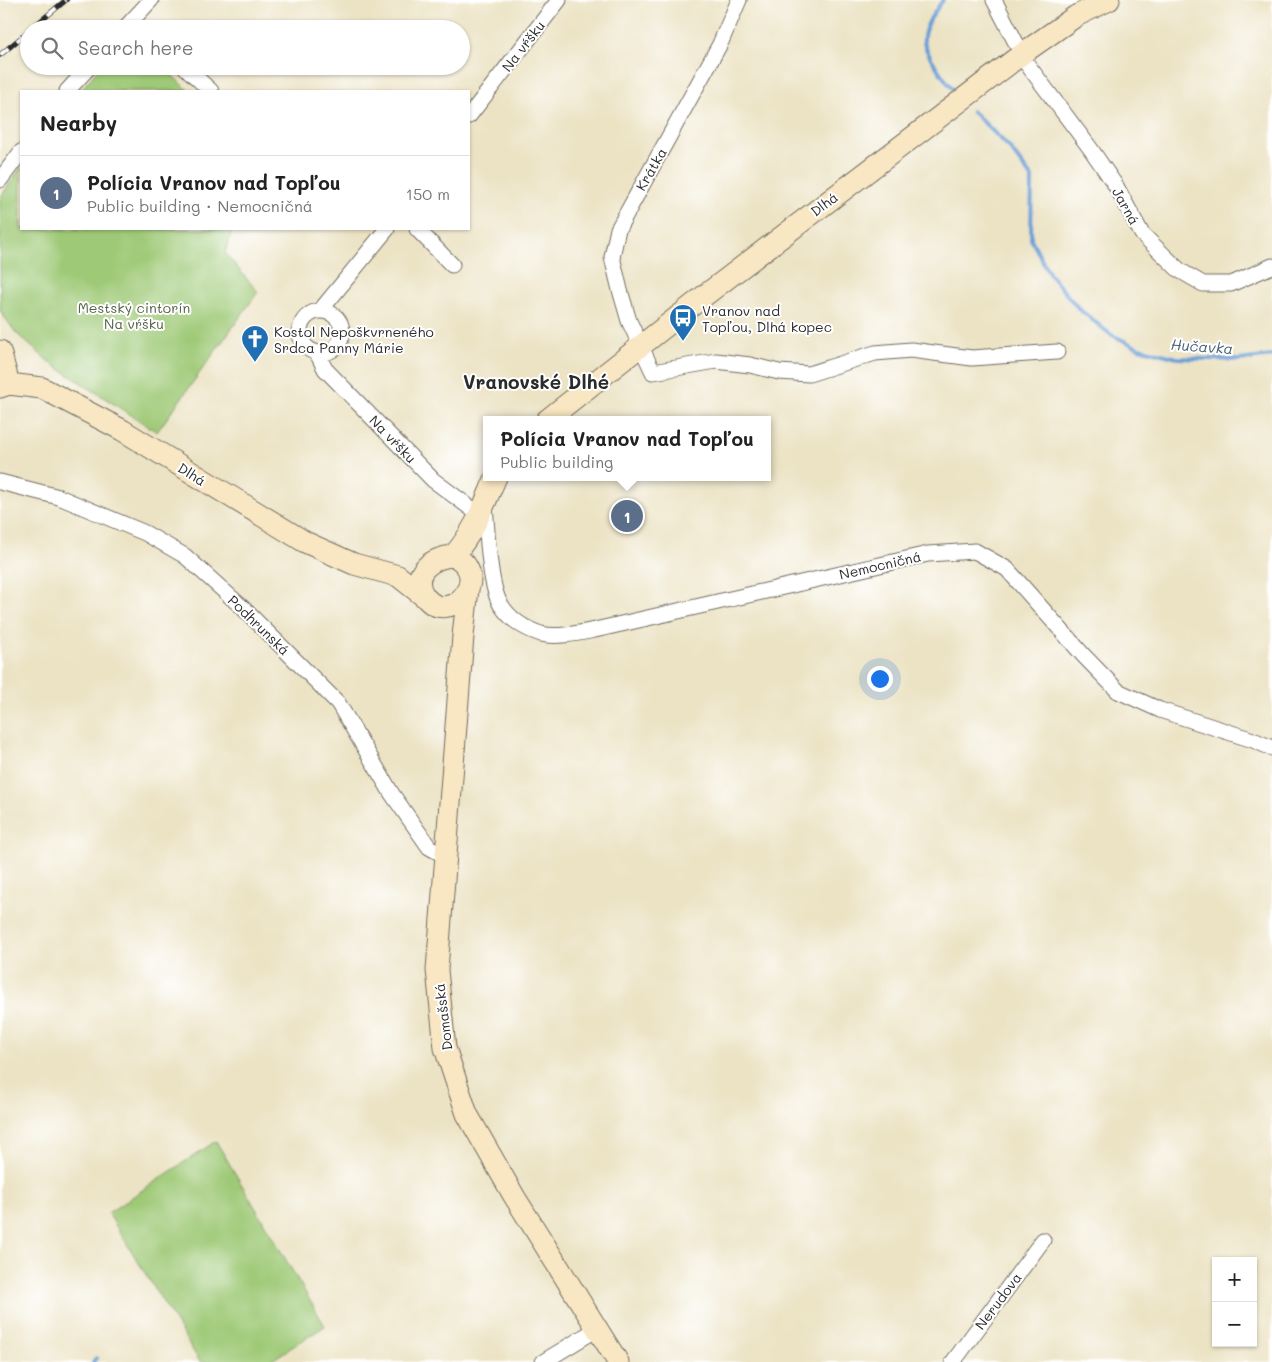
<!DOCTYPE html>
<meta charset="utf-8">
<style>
body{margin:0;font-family:Mali,sans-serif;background:#f2f2f2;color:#222}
.controls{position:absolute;right:15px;bottom:15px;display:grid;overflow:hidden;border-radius:0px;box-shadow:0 1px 4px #0004}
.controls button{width:45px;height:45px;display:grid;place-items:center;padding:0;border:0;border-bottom:1px solid #e0e0e0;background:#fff;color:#222;font:25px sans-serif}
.you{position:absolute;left:879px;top:678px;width:18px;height:18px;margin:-12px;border:4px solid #fff;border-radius:50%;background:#1a73e8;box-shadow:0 0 0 8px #1a73e833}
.badge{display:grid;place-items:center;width:32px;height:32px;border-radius:50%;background:#1f6fb2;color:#fff;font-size:16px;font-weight:700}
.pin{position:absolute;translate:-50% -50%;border:2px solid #fff;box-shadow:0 1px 5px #0006}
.popup{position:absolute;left:483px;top:416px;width:288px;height:65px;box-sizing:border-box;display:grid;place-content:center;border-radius:0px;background:#fff;filter:drop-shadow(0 1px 4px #0005);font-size:16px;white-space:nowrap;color:#767676}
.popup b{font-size:19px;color:#222}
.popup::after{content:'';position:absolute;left:50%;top:100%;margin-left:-10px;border:10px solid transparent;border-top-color:#fff}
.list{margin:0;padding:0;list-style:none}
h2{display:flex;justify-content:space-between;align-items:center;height:65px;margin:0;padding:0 20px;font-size:21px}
h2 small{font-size:16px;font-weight:400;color:#767676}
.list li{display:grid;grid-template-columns:32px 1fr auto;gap:15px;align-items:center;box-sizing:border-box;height:75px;padding:0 20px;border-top:1px solid #e0e0e0}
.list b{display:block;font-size:19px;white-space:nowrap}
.list p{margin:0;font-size:16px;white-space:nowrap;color:#767676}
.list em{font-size:16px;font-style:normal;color:#767676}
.icon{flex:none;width:28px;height:28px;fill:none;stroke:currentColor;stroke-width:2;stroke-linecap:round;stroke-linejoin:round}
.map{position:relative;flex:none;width:1272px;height:1362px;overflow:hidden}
.search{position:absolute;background:#fff;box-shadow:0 1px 4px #0004;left:20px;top:20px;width:450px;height:55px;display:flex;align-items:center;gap:12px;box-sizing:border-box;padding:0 18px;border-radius:28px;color:#767676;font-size:19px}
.panel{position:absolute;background:#fff;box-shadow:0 1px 4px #0004;left:20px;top:90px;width:450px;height:140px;border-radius:0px}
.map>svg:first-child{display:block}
.green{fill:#9ec976;stroke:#647a50}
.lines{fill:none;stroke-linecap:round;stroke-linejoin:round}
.stream{stroke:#6b9fd7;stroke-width:4}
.street-casing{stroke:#6f6b61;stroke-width:17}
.secondary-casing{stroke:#6f6b61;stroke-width:23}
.street{stroke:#fff;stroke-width:15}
.secondary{stroke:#f9e7c3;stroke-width:21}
.rail-casing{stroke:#2b2b2b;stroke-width:5.5}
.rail{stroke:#fff;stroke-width:4;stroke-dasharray:11;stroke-linecap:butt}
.labels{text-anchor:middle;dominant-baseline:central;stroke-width:4;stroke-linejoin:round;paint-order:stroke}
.street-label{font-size:14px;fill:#2b2b2b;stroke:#fff}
.park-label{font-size:14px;fill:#536245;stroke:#fff}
.poi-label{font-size:14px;fill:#2b2b2b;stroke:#fff;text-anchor:start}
.water-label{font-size:15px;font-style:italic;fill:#485f78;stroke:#fff}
.district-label{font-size:19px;font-weight:bold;fill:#2b2b2b;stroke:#fff}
</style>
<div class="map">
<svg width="1272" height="1362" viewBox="0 0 1272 1362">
<rect width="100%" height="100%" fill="#fff"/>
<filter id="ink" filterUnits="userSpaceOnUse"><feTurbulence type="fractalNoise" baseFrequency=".02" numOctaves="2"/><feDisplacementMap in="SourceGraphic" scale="10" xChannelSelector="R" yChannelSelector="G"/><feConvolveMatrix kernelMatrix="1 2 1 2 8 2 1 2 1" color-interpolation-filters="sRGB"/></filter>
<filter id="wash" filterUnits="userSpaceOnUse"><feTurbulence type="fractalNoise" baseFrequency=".0096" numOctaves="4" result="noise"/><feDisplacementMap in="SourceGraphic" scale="20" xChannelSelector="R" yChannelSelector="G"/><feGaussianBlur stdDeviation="1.12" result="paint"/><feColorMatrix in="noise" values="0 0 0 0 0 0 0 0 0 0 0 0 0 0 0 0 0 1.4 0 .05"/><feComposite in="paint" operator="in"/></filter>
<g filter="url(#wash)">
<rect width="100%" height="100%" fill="#ece3c4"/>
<!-- green -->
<path class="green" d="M101 66H162L189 91H80Z
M21 167V229H233L225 253 258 292 157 432 49 362 16 333 0 311V198Z
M216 1141 325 1326 269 1362H200L108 1213Z"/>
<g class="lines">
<!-- stream -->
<path class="stream" d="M943 0C936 10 922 28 924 42 925 52 945 80 952 88
M972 111 1008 146 1032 178 1031 239 1050 275 1079 309 1110 334 1139 348 1177 358 1239 360 1272 356
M93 1362 96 1358"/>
</g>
</g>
<g filter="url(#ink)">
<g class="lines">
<defs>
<path id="street" d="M739 0 720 44 618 229 612 257 620 290 629 321 653 372 716 361 750 365 779 372 809 374 875 353 911 350 972 358 1057 352
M994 0 1027 64 1090 148 1116 186 1142 234 1179 270 1203 284H1231L1272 266
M124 29 151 0
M184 66 211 91
M67 91 90 66
M469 116 559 0
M0 180 21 152
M417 229 452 265
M300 332a21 21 0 1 1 42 0a21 21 0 1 1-42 0Z
M320 311 387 229
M317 353 325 369 433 480 480 515
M0 482 59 497 145 533 185 556 243 608 338 703 392 794 429 847 447 857
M485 505C487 528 489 587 501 605 510 619 525 629 541 634 556 638 579 633 595 630L928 554 975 551 1007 569 1084 656 1118 691 1160 710 1253 740 1272 748
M543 1362 597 1329
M953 1362 1043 1240"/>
<path id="secondary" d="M0 351 9 384
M0 387 9 384 42 388 122 430 305 542 354 564 398 576 426 598
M547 420 704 296 1022 54 1076 16 1109 0
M453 556C496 575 447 632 423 594 410 572 434 557 453 556 475 531 483 507 496 477
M468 589 463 636 437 970 445 1048 467 1114 514 1196 618 1362"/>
</defs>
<!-- street casing -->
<use href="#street" class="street-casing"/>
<!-- secondary casing -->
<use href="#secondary" class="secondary-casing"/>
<!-- street -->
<use href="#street" class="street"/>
<!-- secondary -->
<use href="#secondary" class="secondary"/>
<defs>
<path id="rail" d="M31 29 66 0
M0 55 29 31"/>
</defs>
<!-- rail casing -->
<use href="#rail" class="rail-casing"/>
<!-- rail -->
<use href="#rail" class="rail"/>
</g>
</g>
<!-- icons -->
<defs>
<symbol id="bus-pin" viewBox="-11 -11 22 30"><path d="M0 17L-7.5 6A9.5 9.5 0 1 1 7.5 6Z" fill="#1f6fb2" stroke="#fff"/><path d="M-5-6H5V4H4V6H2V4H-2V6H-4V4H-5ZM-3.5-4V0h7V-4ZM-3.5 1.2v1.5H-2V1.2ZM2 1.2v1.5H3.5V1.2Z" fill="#fff"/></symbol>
<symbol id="church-pin" viewBox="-11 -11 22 30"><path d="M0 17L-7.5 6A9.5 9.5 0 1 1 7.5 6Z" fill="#1f6fb2" stroke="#fff"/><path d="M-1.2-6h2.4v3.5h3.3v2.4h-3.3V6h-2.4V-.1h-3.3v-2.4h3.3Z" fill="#fff"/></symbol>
</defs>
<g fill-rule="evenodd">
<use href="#bus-pin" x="667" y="302" width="32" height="43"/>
<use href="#church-pin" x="239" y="323" width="32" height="43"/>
</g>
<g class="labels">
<!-- street labels -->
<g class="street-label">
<text transform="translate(523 46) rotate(-52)">Na vŕšku</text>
<text transform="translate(651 169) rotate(-60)">Krátka</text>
<text transform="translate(824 204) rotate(-37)">Dlhá</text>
<text transform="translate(1126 206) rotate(61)">Jarná</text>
<text transform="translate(393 439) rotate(46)">Na vŕšku</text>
<text transform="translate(192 474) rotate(32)">Dlhá</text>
<text transform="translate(880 565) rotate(-13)">Nemocničná</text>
<text transform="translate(259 625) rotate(44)">Podhrunská</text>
<text transform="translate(443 1017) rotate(-97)">Domašská</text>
<text transform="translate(998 1301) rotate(-53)">Nerudova</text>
</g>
<!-- park labels -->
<g class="park-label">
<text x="134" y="307">Mestský cintorín<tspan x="134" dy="16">Na vŕšku</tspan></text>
</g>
<!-- poi labels -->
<g class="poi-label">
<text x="702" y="310">Vranov nad<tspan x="702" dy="16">Topľou, Dlhá kopec</tspan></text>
<text x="274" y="331">Kostol Nepoškvrneného<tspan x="274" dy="16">Srdca Panny Márie</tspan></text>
</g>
<!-- water labels -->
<g class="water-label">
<text transform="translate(1202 346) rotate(4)">Hučavka</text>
</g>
<!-- district labels -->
<g class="district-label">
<text x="536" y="381">Vranovské Dlhé</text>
</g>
</g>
</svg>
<div class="controls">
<button>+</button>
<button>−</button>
</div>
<div class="you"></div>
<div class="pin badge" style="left:627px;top:516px;background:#5c6f8a">1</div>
<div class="popup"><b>Polícia Vranov nad Topľou</b>Public building</div>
<div class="search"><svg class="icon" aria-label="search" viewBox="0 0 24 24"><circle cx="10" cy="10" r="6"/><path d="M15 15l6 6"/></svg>Search here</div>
<section class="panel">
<h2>Nearby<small></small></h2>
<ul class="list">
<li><span class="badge" style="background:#5c6f8a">1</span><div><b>Polícia Vranov nad Topľou</b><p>Public building · Nemocničná</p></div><em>150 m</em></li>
</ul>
</section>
</div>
